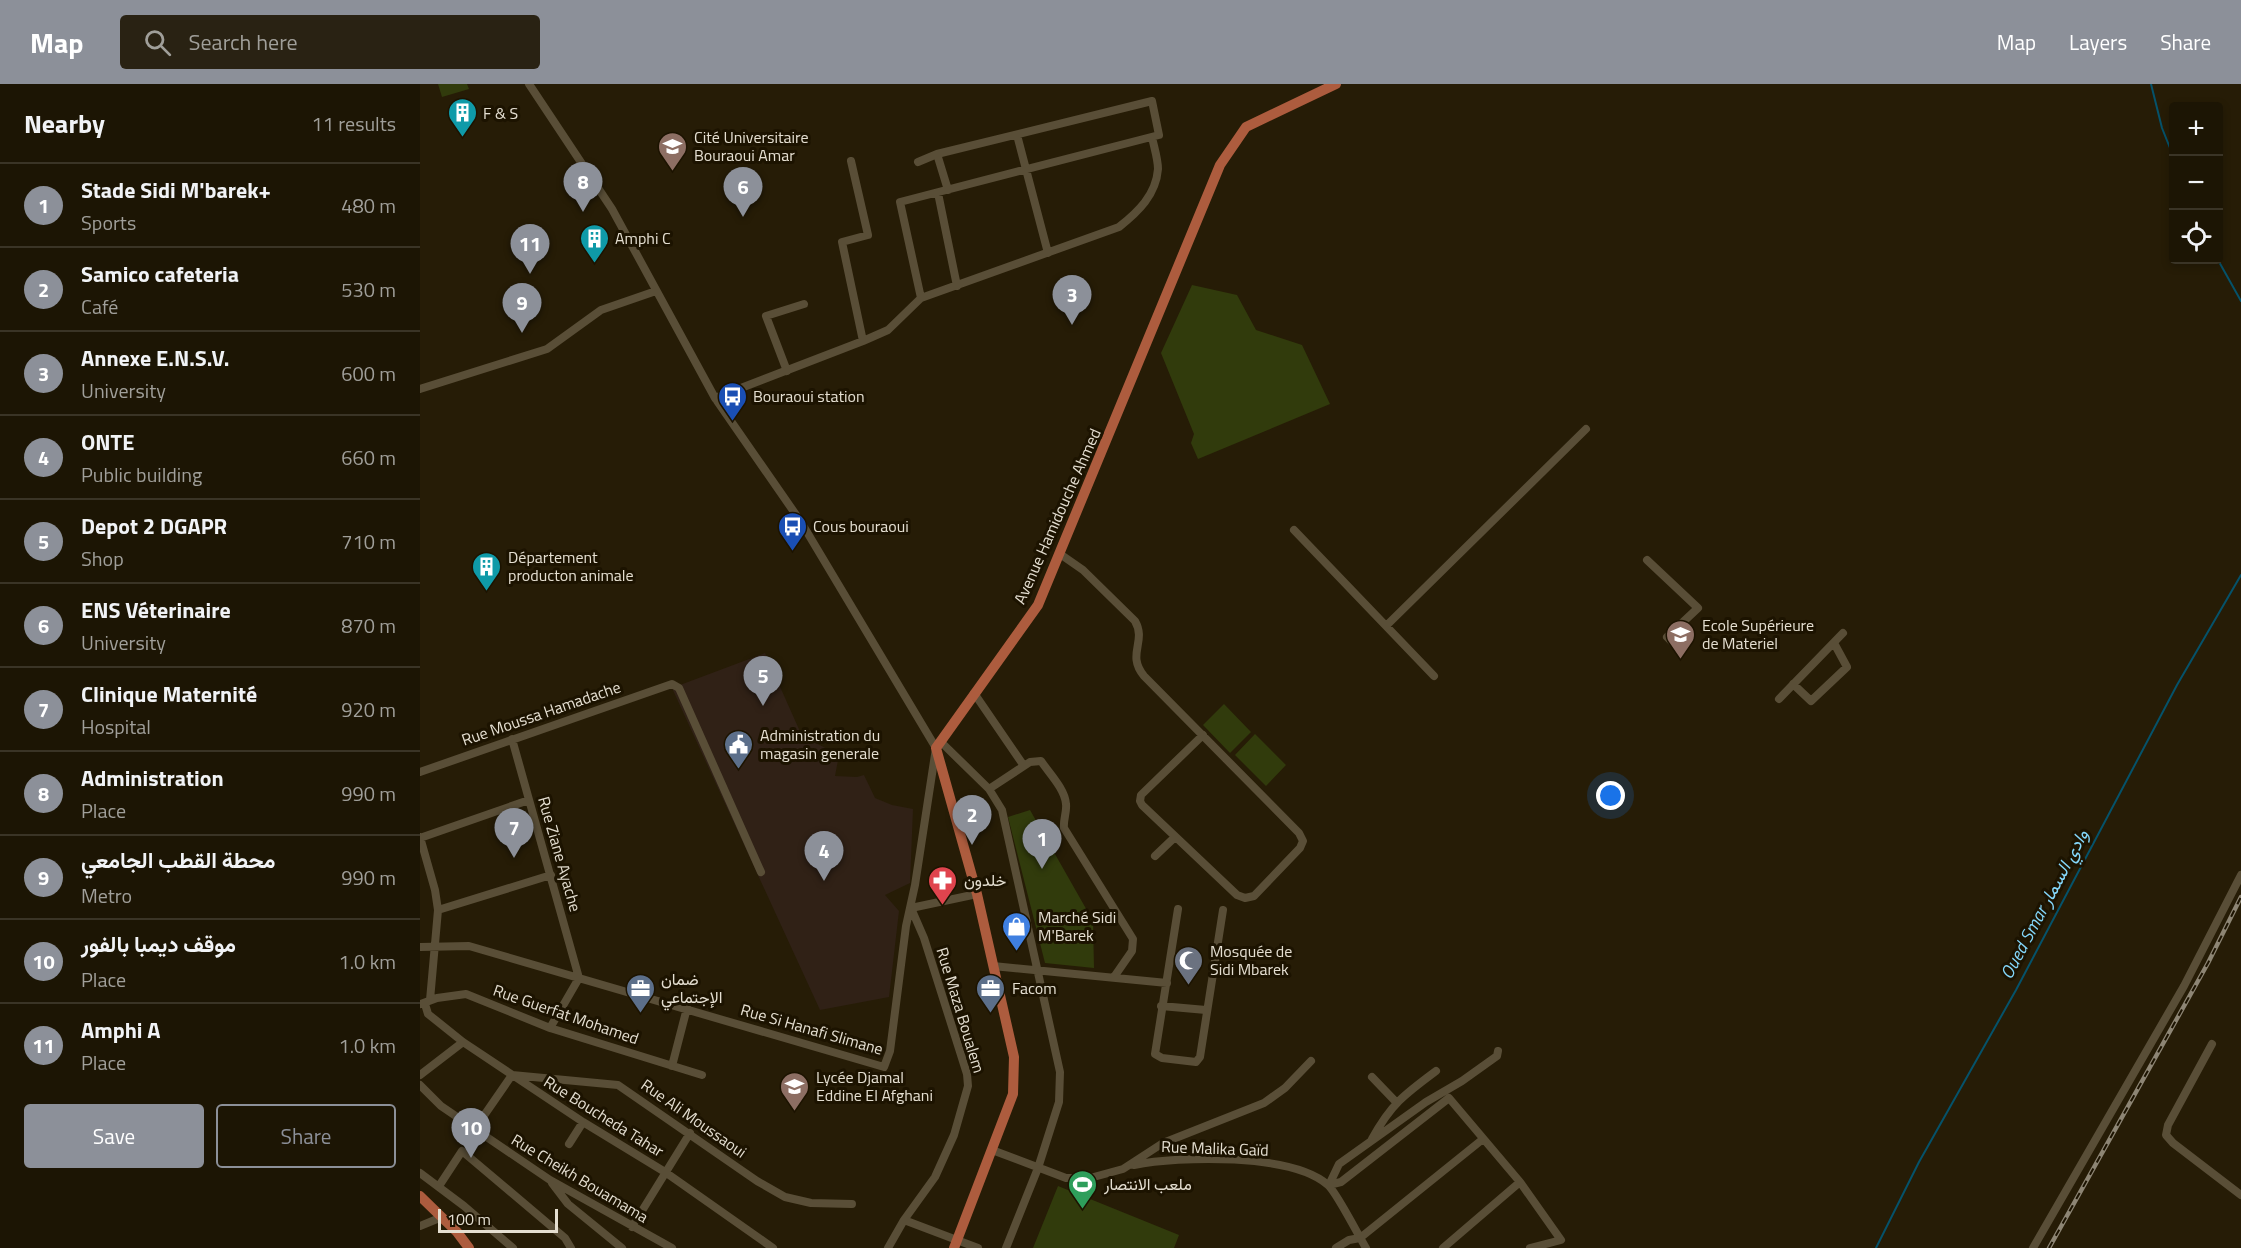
<!DOCTYPE html>
<meta charset="utf-8">
<style>
body{margin:0;font-family:"Titillium Web",Vazirmatn,sans-serif;background:#292213;color:#f1f3f6}
.controls{position:absolute;right:18px;top:18px;display:grid;overflow:hidden;border-radius:6px;box-shadow:0 3px 9px #0003}
.controls button{width:54px;height:54px;display:grid;place-items:center;padding:0;border:0;border-bottom:2px solid #3a3426;background:#1c1504;color:#f1f3f6;font:30px sans-serif}
.scale{position:absolute;left:18px;bottom:15px;width:120px;box-sizing:border-box;padding-left:6px;border:3px solid #e5dfd1;border-top:0;font-size:16px;line-height:21px;white-space:nowrap;color:#e5dfd1;-webkit-text-stroke:4px #1c1300;paint-order:stroke}
.you{position:absolute;left:1191px;top:712px;width:21px;height:21px;margin:-15px;border:4px solid #fff;border-radius:50%;background:#1a73e8;box-shadow:0 0 0 9px #1a73e833}
.badge{display:grid;place-items:center;width:39px;height:39px;border-radius:50%;background:#8c9099;color:#fff;font-size:20px;font-weight:700}
.pin{position:absolute;translate:-50% -50px;filter:drop-shadow(0 2px 3px #0008)}
.pin::after{content:'';position:absolute;top:32px;width:21px;height:18px;background:inherit;clip-path:polygon(0 0,100% 0,50% 100%)}
.list{margin:0;padding:0;list-style:none}
h2{display:flex;justify-content:space-between;align-items:center;height:78px;margin:0;padding:0 24px;font-size:26px}
h2 small{font-size:20px;font-weight:400;color:#a09f9a}
.list li{display:grid;grid-template-columns:39px 1fr auto;gap:18px;align-items:center;box-sizing:border-box;height:84px;padding:0 24px;border-top:2px solid #3a3426}
.list b{display:block;font-size:22px;white-space:nowrap}
.list p{margin:0;font-size:20px;white-space:nowrap;color:#a09f9a}
.list em{font-size:20px;font-style:normal;color:#a09f9a}
.actions{display:flex;gap:12px;padding:18px 24px}
.actions a{flex:1;padding:14px 0;border:2px solid #8c9099;border-radius:6px;text-align:center;font-size:21px;color:#8c9099}
.actions .main{background:#8c9099;color:#fff}
.icon{flex:none;width:33px;height:33px;fill:none;stroke:currentColor;stroke-width:2;stroke-linecap:round;stroke-linejoin:round}
.map{position:relative;flex:none;width:1821px;height:1164px;overflow:hidden}
header{display:flex;align-items:center;gap:36px;box-sizing:border-box;height:84px;padding:0 30px;background:#8c9099;color:#fff}
header strong{font-size:28px}
nav{display:flex;gap:33px;margin-inline-start:auto;font-size:21px}
.search{width:420px;height:54px;background:#292213;display:flex;align-items:center;gap:15px;box-sizing:border-box;padding:0 21px;border-radius:6px;color:#a09f9a;font-size:22px}
main{display:flex}
aside{flex:1;background:#1c1504}
.map>svg:first-child{display:block}
.industrial{fill:#302116}
.green{fill:#313b0c}
.lines{fill:none;stroke-linecap:round;stroke-linejoin:round}
.stream{stroke:#05526a;stroke-width:2}
.minor{stroke:#594e37;stroke-width:8}
.major{stroke:#ad5c3e;stroke-width:10}
.rail-casing{stroke:#8d8574;stroke-width:4.5}
.rail{stroke:#1c1300;stroke-width:2;stroke-dasharray:7;stroke-linecap:butt}
.labels{text-anchor:middle;dominant-baseline:central;stroke-width:6;stroke-linejoin:round;paint-order:stroke}
.poi-label{font-size:16px;fill:#e5dfd1;stroke:#1c1300;text-anchor:start}
.street-label{font-size:16px;fill:#e5dfd1;stroke:#1c1300}
.water-label{font-size:18px;font-style:italic;fill:#84d7fa;stroke:#1c1300}
</style>
<header>
<strong>Map</strong>
<div class="search"><svg class="icon" aria-label="search" viewBox="0 0 24 24"><circle cx="10" cy="10" r="6"/><path d="M15 15l6 6"/></svg>Search here</div>
<nav><a>Map</a><a>Layers</a><a>Share</a></nav>
</header>
<main>
<aside>
<h2>Nearby<small>11 results</small></h2>
<ul class="list">
<li><span class="badge">1</span><div><b>Stade Sidi M'barek+</b><p>Sports</p></div><em>480 m</em></li>
<li><span class="badge">2</span><div><b>Samico cafeteria</b><p>Café</p></div><em>530 m</em></li>
<li><span class="badge">3</span><div><b>Annexe E.N.S.V.</b><p>University</p></div><em>600 m</em></li>
<li><span class="badge">4</span><div><b>ONTE</b><p>Public building</p></div><em>660 m</em></li>
<li><span class="badge">5</span><div><b>Depot 2 DGAPR</b><p>Shop</p></div><em>710 m</em></li>
<li><span class="badge">6</span><div><b>ENS Véterinaire</b><p>University</p></div><em>870 m</em></li>
<li><span class="badge">7</span><div><b>Clinique Maternité</b><p>Hospital</p></div><em>920 m</em></li>
<li><span class="badge">8</span><div><b>Administration</b><p>Place</p></div><em>990 m</em></li>
<li><span class="badge">9</span><div><b>محطة القطب الجامعي</b><p>Metro</p></div><em>990 m</em></li>
<li><span class="badge">10</span><div><b>موقف ديمبا بالفور</b><p>Place</p></div><em>1.0 km</em></li>
<li><span class="badge">11</span><div><b>Amphi A</b><p>Place</p></div><em>1.0 km</em></li>
</ul>
<div class="actions"><a class="main">Save</a><a>Share</a></div>
</aside>
<div class="map">
<svg width="1821" height="1164" viewBox="0 0 1821 1164">
<rect width="100%" height="100%" fill="#261c06"/>
<!-- industrial -->
<path class="industrial" d="M345 569 382 652 419 671 415 692 437 693 444 691 455 714 472 721 493 725 490 799 465 811 479 827 469 913 400 926 252 604Z"/>
<!-- green -->
<path class="green" d="M18 0H47L49 5 22 13Z
M772 201 817 211 836 246 882 261 910 320 778 375 771 359 774 350 741 269Z
M804 620 831 648 810 669 783 641Z
M835 650 866 681 846 702 815 671Z
M610 726 673 837 674 884 625 879 588 733Z
M638 1102 759 1151 754 1164H613Z"/>
<g class="lines">
<!-- stream -->
<path class="stream" d="M1731 0 1742 44 1754 74
M1798 176 1821 217
M1456 1164 1499 1078 1596 906 1757 601 1821 491"/>
<!-- minor -->
<path class="minor" d="M597 51 628 169
M517 70 528 106
M431 77 448 151 422 158 443 257
M498 78 517 70 732 17 739 51 480 118 501 214
M518 109 537 202
M367 287 346 232 384 220
M0 305 127 265 181 226 236 207
M295 314 443 257 468 246 501 214 699 143C718 128 736 111 738 85 738 75 734 63 732 53
M874 446 1014 592
M640 470 663 486 715 537C727 558 706 570 724 592L879 749 883 757 880 764 834 812 825 814 817 811 722 721 720 717 721 711 783 651
M1227 476 1278 524 1247 553 1259 565
M966 542 1166 345
M1373 600 1391 617 1427 583 1414 559
M554 609 604 682
M1359 615 1423 549
M92 655 159 894 130 944
M521 658 569 705
M0 688 252 600 259 604 341 788
M0 753 15 806 18 826 10 916
M0 754 109 716
M735 772 755 753
M491 824 557 810
M758 825 735 970 742 974 776 978 780 973 803 826
M18 826 131 791
M0 863 49 862 464 983 470 967 486 842 495 801 516 664 381 438 295 314 192 125 109 0
M573 882 747 899
M1 920 17 914 46 910 130 944 282 991
M5 920 8 930 43 958 163 1038 245 1088 353 1164
M741 922 786 926
M1792 960 1748 1041 1746 1051 1753 1059 1821 1111
M252 982 267 924
M0 991 43 958
M952 993 976 1018
M0 1001 21 1022 130 1096 252 1164
M54 1046 92 991 198 1001 337 1097 365 1113 391 1119 432 1120
M952 1055C971 1020 985 1010 1016 987
M149 1060 163 1038
M572 1066 646 1094H670L703 1085 743 1059 844 1019 865 1004 891 977
M714 1081C759 1072 872 1069 908 1101 917 1109 938 1151 946 1164
M0 1089 44 1122 93 1164
M132 1099 148 1120 202 1164
M909 1101 921 1098 1029 1014 1100 1098 1141 1156 1110 1164
M909 1101 919 1080 1006 1018 1042 997 1077 972 1078 967
M19 1102 42 1067 145 1154 151 1164
M484 1136 558 1164
M0 1142 22 1133
M212 1143 270 1049
M468 1164 484 1136 515 1093 534 1051 548 1002 547 990 504 854 491 824
M586 1164 618 1084 639 1018 640 988 582 726 569 705 610 678 621 677C629 689 645 705 646 720 647 728 643 736 644 744L713 855 712 867 694 893
M916 1164 929 1156 940 1154 1063 1055
M1023 1164 1100 1098
M1613 1164 1764 902 1821 791"/>
<!-- major -->
<path class="major" d="M0 1112 37 1148 49 1164
M534 1164 593 1010 594 973 557 810 516 664 618 521 800 81 826 43 916 0"/>
<defs>
<path id="rail" d="M1629 1164 1788 879 1821 813"/>
</defs>
<!-- rail casing -->
<use href="#rail" class="rail-casing"/>
<!-- rail -->
<use href="#rail" class="rail"/>
</g>
<!-- icons -->
<defs>
<symbol id="building-pin" viewBox="-11 -11 22 30"><path d="M0 17L-7.5 6A9.5 9.5 0 1 1 7.5 6Z" fill="#0f9aa8" stroke="#1c1300"/><path d="M-4-6H4V6H1V3H-1V6H-4ZM-2.5-4.3h1.7v1.8h-1.7ZM.8-4.3h1.7v1.8H.8ZM-2.5-1h1.7V.8h-1.7ZM.8-1h1.7V.8H.8Z" fill="#fff"/></symbol>
<symbol id="university-pin" viewBox="-11 -11 22 30"><path d="M0 17L-7.5 6A9.5 9.5 0 1 1 7.5 6Z" fill="#8d6e63" stroke="#1c1300"/><path d="M0-5L7-2L0 1L-7-2ZM-4 1L0 2.5L4 1V4Q0 6-4 4Z" fill="#fff"/></symbol>
<symbol id="bus-pin" viewBox="-11 -11 22 30"><path d="M0 17L-7.5 6A9.5 9.5 0 1 1 7.5 6Z" fill="#1a4fb4" stroke="#1c1300"/><path d="M-5-6H5V4H4V6H2V4H-2V6H-4V4H-5ZM-3.5-4V0h7V-4ZM-3.5 1.2v1.5H-2V1.2ZM2 1.2v1.5H3.5V1.2Z" fill="#fff"/></symbol>
<symbol id="civic-pin" viewBox="-11 -11 22 30"><path d="M0 17L-7.5 6A9.5 9.5 0 1 1 7.5 6Z" fill="#5c6f8a" stroke="#1c1300"/><path d="M-.6-6.5H3V-4.5H.6V-3L4-1V1h2V6H-6V1h2V-1L-.6-3ZM-1.2 2.5V6h2.4V2.5Z" fill="#fff"/></symbol>
<symbol id="pharmacy-pin" viewBox="-11 -11 22 30"><path d="M0 17L-7.5 6A9.5 9.5 0 1 1 7.5 6Z" fill="#e0444e" stroke="#1c1300"/><path d="M-2-6h4v4h4v4h-4v4h-4v-4h-4v-4h4Z" fill="#fff"/></symbol>
<symbol id="shop-pin" viewBox="-11 -11 22 30"><path d="M0 17L-7.5 6A9.5 9.5 0 1 1 7.5 6Z" fill="#3f7fe0" stroke="#1c1300"/><path d="M-5-2.5h2.3a2.7 3.5 0 0 1 5.4 0H5L5.5 6h-11ZM-1.5-2.5h3a1.5 2.3 0 0 0-3 0Z" fill="#fff"/></symbol>
<symbol id="mosque-pin" viewBox="-11 -11 22 30"><path d="M0 17L-7.5 6A9.5 9.5 0 1 1 7.5 6Z" fill="#6b7280" stroke="#1c1300"/><path d="M3.5-4.9A6 6 0 1 0 3.5 4.9A5 5 0 1 1 3.5-4.9Z" fill="#fff"/></symbol>
<symbol id="office-pin" viewBox="-11 -11 22 30"><path d="M0 17L-7.5 6A9.5 9.5 0 1 1 7.5 6Z" fill="#5c6f8a" stroke="#1c1300"/><path d="M-6-3h4V-5.5h4V-3h4V5H-6ZM-1-4.5V-3h2v-1.5ZM-6 0V1H6V0Z" fill="#fff"/></symbol>
<symbol id="school-pin" viewBox="-11 -11 22 30"><path d="M0 17L-7.5 6A9.5 9.5 0 1 1 7.5 6Z" fill="#8d6e63" stroke="#1c1300"/><path d="M0-5L7-2L0 1L-7-2ZM-4 1L0 2.5L4 1V4Q0 6-4 4Z" fill="#fff"/></symbol>
<symbol id="stadium-pin" viewBox="-11 -11 22 30"><path d="M0 17L-7.5 6A9.5 9.5 0 1 1 7.5 6Z" fill="#2e9e5b" stroke="#1c1300"/><path d="M0-5a6.5 5 0 1 0 0 10a6.5 5 0 1 0 0-10ZM-3.5-1.8h7v3.6h-7Z" fill="#fff"/></symbol>
</defs>
<g fill-rule="evenodd">
<use href="#building-pin" x="26" y="12" width="33" height="45"/>
<use href="#university-pin" x="236" y="46" width="33" height="45"/>
<use href="#building-pin" x="158" y="138" width="33" height="45"/>
<use href="#bus-pin" x="296" y="296" width="33" height="45"/>
<use href="#bus-pin" x="356" y="426" width="33" height="45"/>
<use href="#building-pin" x="50" y="466" width="33" height="45"/>
<use href="#university-pin" x="1244" y="534" width="33" height="45"/>
<use href="#civic-pin" x="302" y="644" width="33" height="45"/>
<use href="#pharmacy-pin" x="506" y="780" width="33" height="45"/>
<use href="#shop-pin" x="580" y="826" width="33" height="45"/>
<use href="#mosque-pin" x="752" y="860" width="33" height="45"/>
<use href="#office-pin" x="204" y="888" width="33" height="45"/>
<use href="#office-pin" x="554" y="888" width="33" height="45"/>
<use href="#school-pin" x="358" y="986" width="33" height="45"/>
<use href="#stadium-pin" x="646" y="1084" width="33" height="45"/>
</g>
<g class="labels">
<!-- poi labels -->
<g class="poi-label">
<text x="63" y="29">F &amp; S</text>
<text x="274" y="53">Cité Universitaire<tspan x="274" dy="18">Bouraoui Amar</tspan></text>
<text x="195" y="154">Amphi C</text>
<text x="333" y="312">Bouraoui station</text>
<text x="393" y="442">Cous bouraoui</text>
<text x="88" y="473">Département<tspan x="88" dy="18">producton animale</tspan></text>
<text x="1282" y="541">Ecole Supérieure<tspan x="1282" dy="18">de Materiel</tspan></text>
<text x="340" y="651">Administration du<tspan x="340" dy="18">magasin generale</tspan></text>
<text x="544" y="796">خلدون</text>
<text x="618" y="833">Marché Sidi<tspan x="618" dy="18">M'Barek</tspan></text>
<text x="790" y="867">Mosquée de<tspan x="790" dy="18">Sidi Mbarek</tspan></text>
<text x="241" y="895">ضمان<tspan x="241" dy="18">الإجتماعي</tspan></text>
<text x="592" y="904">Facom</text>
<text x="396" y="993">Lycée Djamal<tspan x="396" dy="18">Eddine El Afghani</tspan></text>
<text x="684" y="1100">ملعب الانتصار</text>
</g>
<!-- street labels -->
<g class="street-label">
<text transform="translate(637 432) rotate(-66)">Avenue Hamidouche Ahmed</text>
<text transform="translate(121 629) rotate(-19)">Rue Moussa Hamadache</text>
<text transform="translate(140 770) rotate(74)">Rue Ziane Ayache</text>
<text transform="translate(541 926) rotate(73)">Rue Maza Boualem</text>
<text transform="translate(146 930) rotate(19)">Rue Guerfat Mohamed</text>
<text transform="translate(392 945) rotate(16)">Rue Si Hanafi Slimane</text>
<text transform="translate(184 1032) rotate(32)">Rue Boucheda Tahar</text>
<text transform="translate(274 1034) rotate(35)">Rue Ali Moussaoui</text>
<text transform="translate(795 1064) rotate(2)">Rue Malika Gaïd</text>
<text transform="translate(160 1094) rotate(31)">Rue Cheikh Bouamama</text>
</g>
<!-- water labels -->
<g class="water-label">
<text transform="translate(1624 820) rotate(-62)">Oued Smar وادي السمار</text>
</g>
</g>
</svg>
<div class="controls">
<button>+</button>
<button>−</button>
<button><svg class="icon" aria-label="locate" viewBox="0 0 24 24"><circle cx="12" cy="12" r="6"/><path d="M12 2v4M12 18v4M2 12h4M18 12h4"/></svg></button>
</div>
<div class="scale">100 m</div>
<div class="you"></div>
<div class="pin badge" style="left:622px;top:785px">1</div>
<div class="pin badge" style="left:552px;top:761px">2</div>
<div class="pin badge" style="left:652px;top:241px">3</div>
<div class="pin badge" style="left:404px;top:797px">4</div>
<div class="pin badge" style="left:343px;top:622px">5</div>
<div class="pin badge" style="left:323px;top:133px">6</div>
<div class="pin badge" style="left:94px;top:774px">7</div>
<div class="pin badge" style="left:163px;top:128px">8</div>
<div class="pin badge" style="left:102px;top:249px">9</div>
<div class="pin badge" style="left:51px;top:1074px">10</div>
<div class="pin badge" style="left:110px;top:190px">11</div>
</div>
</main>
